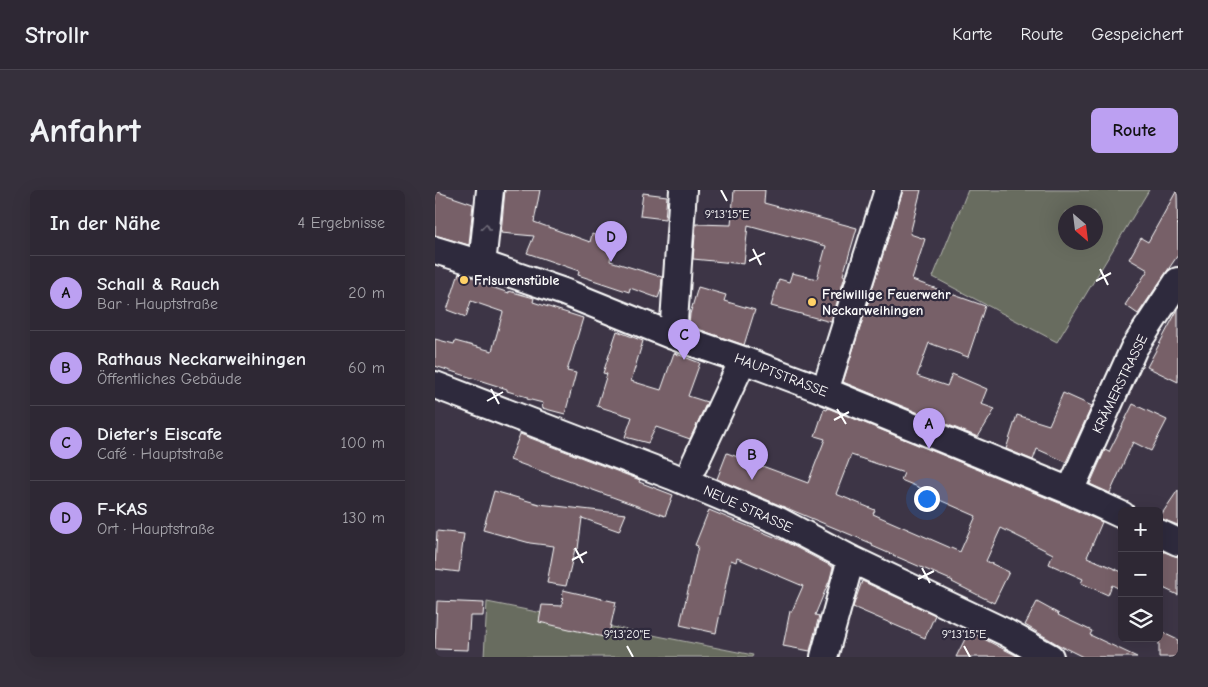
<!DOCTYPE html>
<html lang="de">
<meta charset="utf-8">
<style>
body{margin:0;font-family:"Comic Neue",sans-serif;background:#36303c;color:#f1f3f6}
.controls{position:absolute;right:15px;bottom:15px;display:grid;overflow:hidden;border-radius:8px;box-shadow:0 5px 20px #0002}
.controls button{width:45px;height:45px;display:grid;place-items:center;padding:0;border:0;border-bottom:1px solid #49444f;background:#2e2834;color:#f1f3f6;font:25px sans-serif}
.compass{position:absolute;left:623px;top:15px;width:45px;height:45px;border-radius:50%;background:#2e2834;box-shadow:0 5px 20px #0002;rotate:152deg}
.you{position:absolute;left:491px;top:308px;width:18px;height:18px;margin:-12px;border:4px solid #fff;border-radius:50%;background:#1a73e8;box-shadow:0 0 0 8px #1a73e833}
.badge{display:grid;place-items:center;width:32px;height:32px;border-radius:50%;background:#bca0f2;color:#111;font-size:16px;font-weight:700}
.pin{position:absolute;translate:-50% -41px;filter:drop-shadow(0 1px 2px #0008)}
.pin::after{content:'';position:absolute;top:26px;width:18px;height:15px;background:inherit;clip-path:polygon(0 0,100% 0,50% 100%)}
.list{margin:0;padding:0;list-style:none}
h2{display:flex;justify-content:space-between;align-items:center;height:65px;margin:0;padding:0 20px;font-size:21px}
h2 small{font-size:16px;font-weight:400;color:#a7a6ac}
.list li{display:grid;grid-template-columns:32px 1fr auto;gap:15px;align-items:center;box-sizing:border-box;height:75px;padding:0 20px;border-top:1px solid #49444f}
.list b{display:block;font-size:19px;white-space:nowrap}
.list p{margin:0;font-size:16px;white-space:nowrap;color:#a7a6ac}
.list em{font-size:16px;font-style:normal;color:#a7a6ac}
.icon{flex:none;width:28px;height:28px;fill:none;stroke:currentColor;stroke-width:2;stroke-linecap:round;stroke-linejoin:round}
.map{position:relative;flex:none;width:743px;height:467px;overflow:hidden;border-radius:8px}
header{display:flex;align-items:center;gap:30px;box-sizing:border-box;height:70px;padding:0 25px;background:#2e2834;border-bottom:1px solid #49444f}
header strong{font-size:24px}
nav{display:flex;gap:28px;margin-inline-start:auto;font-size:18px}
.intro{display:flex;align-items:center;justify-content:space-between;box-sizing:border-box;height:120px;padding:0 30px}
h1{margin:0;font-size:35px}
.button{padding:12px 22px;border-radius:8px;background:#bca0f2;color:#111;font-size:18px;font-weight:700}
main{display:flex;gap:30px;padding:0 30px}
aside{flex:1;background:#2e2834;border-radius:8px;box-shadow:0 5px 20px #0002}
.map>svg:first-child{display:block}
.green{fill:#686c5e;stroke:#b4b6ae;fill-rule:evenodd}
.building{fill:#776068;stroke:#fff;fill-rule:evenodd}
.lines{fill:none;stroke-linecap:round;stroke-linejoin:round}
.minor-casing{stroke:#fff;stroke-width:30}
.minor{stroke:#2f2a3d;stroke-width:26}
.oneway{stroke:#6d6a77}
.ticks{fill:none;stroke:#fff;stroke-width:2}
.poi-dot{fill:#ffd166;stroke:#2f2a3d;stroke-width:2}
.labels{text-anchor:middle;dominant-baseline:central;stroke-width:4.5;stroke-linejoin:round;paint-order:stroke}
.poi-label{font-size:14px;font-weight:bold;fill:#fff;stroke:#2f2a3d;text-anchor:start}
.street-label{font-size:14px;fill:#fff;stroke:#2f2a3d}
.ticks-label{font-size:12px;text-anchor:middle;fill:#fff;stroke:#2f2a3d;stroke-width:4.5;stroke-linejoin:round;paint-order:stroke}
</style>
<header>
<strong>Strollr</strong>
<nav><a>Karte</a><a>Route</a><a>Gespeichert</a></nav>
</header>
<div class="intro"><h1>Anfahrt</h1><a class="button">Route</a></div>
<main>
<aside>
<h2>In der Nähe<small>4 Ergebnisse</small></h2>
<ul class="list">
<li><span class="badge">A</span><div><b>Schall &amp; Rauch</b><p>Bar · Hauptstraße</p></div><em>20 m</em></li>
<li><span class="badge">B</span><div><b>Rathaus Neckarweihingen</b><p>Öffentliches Gebäude</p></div><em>60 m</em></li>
<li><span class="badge">C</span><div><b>Dieter‘s Eiscafe</b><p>Café · Hauptstraße</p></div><em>100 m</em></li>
<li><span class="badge">D</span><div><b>F-KAS</b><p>Ort · Hauptstraße</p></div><em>130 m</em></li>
</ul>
</aside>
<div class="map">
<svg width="743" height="467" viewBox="0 0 743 467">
<rect width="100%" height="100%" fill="#3d3546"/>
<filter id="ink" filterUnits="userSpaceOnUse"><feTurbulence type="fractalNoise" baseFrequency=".02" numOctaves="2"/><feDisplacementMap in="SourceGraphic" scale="10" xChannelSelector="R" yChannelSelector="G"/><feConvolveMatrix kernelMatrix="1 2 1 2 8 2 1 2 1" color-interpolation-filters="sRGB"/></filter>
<g filter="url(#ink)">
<!-- green -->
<path class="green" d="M533 0H714L622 152 498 87ZM630 22H660V52H630Z
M52 412 318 465 317 467H49Z"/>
<!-- building -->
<path class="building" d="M70 0H105L99 32 155 52 157 44 178 52 175 71 227 87 226 100 223 108 195 98 194 102 143 85 144 81 92 63 99 46 66 43Z
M299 0H330L329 13 422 38 408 85 410 86 396 132 336 116 344 89 354 92 357 83 382 89 391 56 313 35 309 74 258 69 261 34 296 35Z
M468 0H486L475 44 490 49 477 90 550 116 533 167 494 153 482 186 512 196 517 184 552 199 546 214 560 219 543 247 408 192Z
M742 0 743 65 703 124 690 115 713 80 694 69 706 48 713 52Z
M0 1 38 14 34 55 0 45Z
M208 3 232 6 230 29 205 26Z
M24 83 46 90 45 93 74 103V101L99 108 98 112 148 128 132 181 141 183 130 224 107 218 108 213 92 209V207L72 201V199L0 176V149L19 154 20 151 57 161 68 122 36 111 31 127 12 120Z
M263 97 291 105 289 111 320 120 309 155 254 136 255 124Z
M743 119V192L712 177Z
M182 141 208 151 196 191 226 200 239 163 265 173 253 206 272 212 255 249 221 237 213 253 190 247 197 227 162 216 172 184 168 183Z
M628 203 657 216 631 272 602 259 598 270 571 259 582 225 614 235Z
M698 214 732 230 716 261 698 252 675 303 655 294 670 260 674 262Z
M393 218 629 315 667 332 652 367 687 382V400L677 395 673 405 646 393 648 389 614 374 618 364 566 338 551 371 574 382 559 413 517 392 518 391 437 356 438 354 282 289 292 263 373 293 390 249 380 246 389 219 392 220ZM416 265 469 283 466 290 502 305 500 308 541 326 525 362 438 324 440 320 401 304Z
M85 244 205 290 204 292 238 305 230 326 75 270Z
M743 300V335L724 328Z
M59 301 104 314 191 324 184 341 147 328 143 359H140L131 396 112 393 119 356 95 353 48 340Z
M274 320 349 351 398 377 395 389 380 425 384 426 375 461 348 456 355 421H357L368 396 302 368 301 372 296 370 281 443 245 435 263 356 260 355Z
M2 341 29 344 24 382 0 379Z
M724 360 743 367V405L724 396Z
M427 391 500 425 490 448 418 417Z
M128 400 181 412 173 448 104 432 107 415 127 416Z
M2 411 49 413 48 426H35L33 460 0 459Z
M602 412 624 424 623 425 657 441 655 445 702 467H648L624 455 590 435Z
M534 441 547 448 584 467H521Z
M724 441 743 450V467H724Z"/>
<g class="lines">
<defs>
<path id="minor" d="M0 60 59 78 129 102 238 146 308 170 383 198 635 301 687 325
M47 75 55 0
M238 146 248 0
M0 195 237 286 344 331 416 369 570 442 615 467
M390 201 453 0
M259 275 308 170
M635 301 699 158 743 91
M724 343 743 352
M389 467 416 369"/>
</defs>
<!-- minor casing -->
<use href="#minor" class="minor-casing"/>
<!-- minor -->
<use href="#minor" class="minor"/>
</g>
<!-- one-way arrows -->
<defs><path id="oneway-chevron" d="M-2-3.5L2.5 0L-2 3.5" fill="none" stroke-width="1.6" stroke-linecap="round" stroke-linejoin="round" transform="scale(1.25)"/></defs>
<use class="oneway" href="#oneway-chevron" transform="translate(51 37) rotate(-84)"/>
</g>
<!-- ticks -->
<path class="ticks" d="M286 0 292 11M318 59 326 75M314 71 330 63M665 79 673 95M661 91 676 83M56 199 64 214M52 211 68 202M402 219 411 234M399 230 414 222M140 358 148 373M137 370 152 362M487 378 495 393M483 389 499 381M192 456 198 467M529 456 535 467"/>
<!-- markers -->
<g class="poi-dot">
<circle cx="29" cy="90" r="5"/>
<circle cx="377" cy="112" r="5"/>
</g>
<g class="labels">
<!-- poi labels -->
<g class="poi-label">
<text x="39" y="90">Frisurenstüble</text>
<text x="387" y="104">Freiwillige Feuerwehr<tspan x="387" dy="16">Neckarweihingen</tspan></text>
</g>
<!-- street labels -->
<g class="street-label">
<text transform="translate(346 185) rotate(21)">HAUPTSTRASSE</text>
<text transform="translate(685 194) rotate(-64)">KRÄMERSTRASSE</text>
<text transform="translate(313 319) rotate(24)">NEUE STRASSE</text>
</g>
</g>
<g class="ticks-label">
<text x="292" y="28">9°13'15"E</text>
<text x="192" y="448">9°13'20"E</text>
<text x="529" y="448">9°13'15"E</text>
</g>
</svg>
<div class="controls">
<button>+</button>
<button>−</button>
<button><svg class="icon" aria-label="layers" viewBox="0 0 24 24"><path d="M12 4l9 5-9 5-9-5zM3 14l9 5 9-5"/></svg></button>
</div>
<svg class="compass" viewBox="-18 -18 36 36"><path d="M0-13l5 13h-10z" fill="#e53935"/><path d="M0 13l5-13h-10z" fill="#a7a6ac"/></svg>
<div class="you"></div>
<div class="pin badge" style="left:494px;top:259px">A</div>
<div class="pin badge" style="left:317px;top:290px">B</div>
<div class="pin badge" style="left:249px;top:170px">C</div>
<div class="pin badge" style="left:176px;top:72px">D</div>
</div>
</main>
